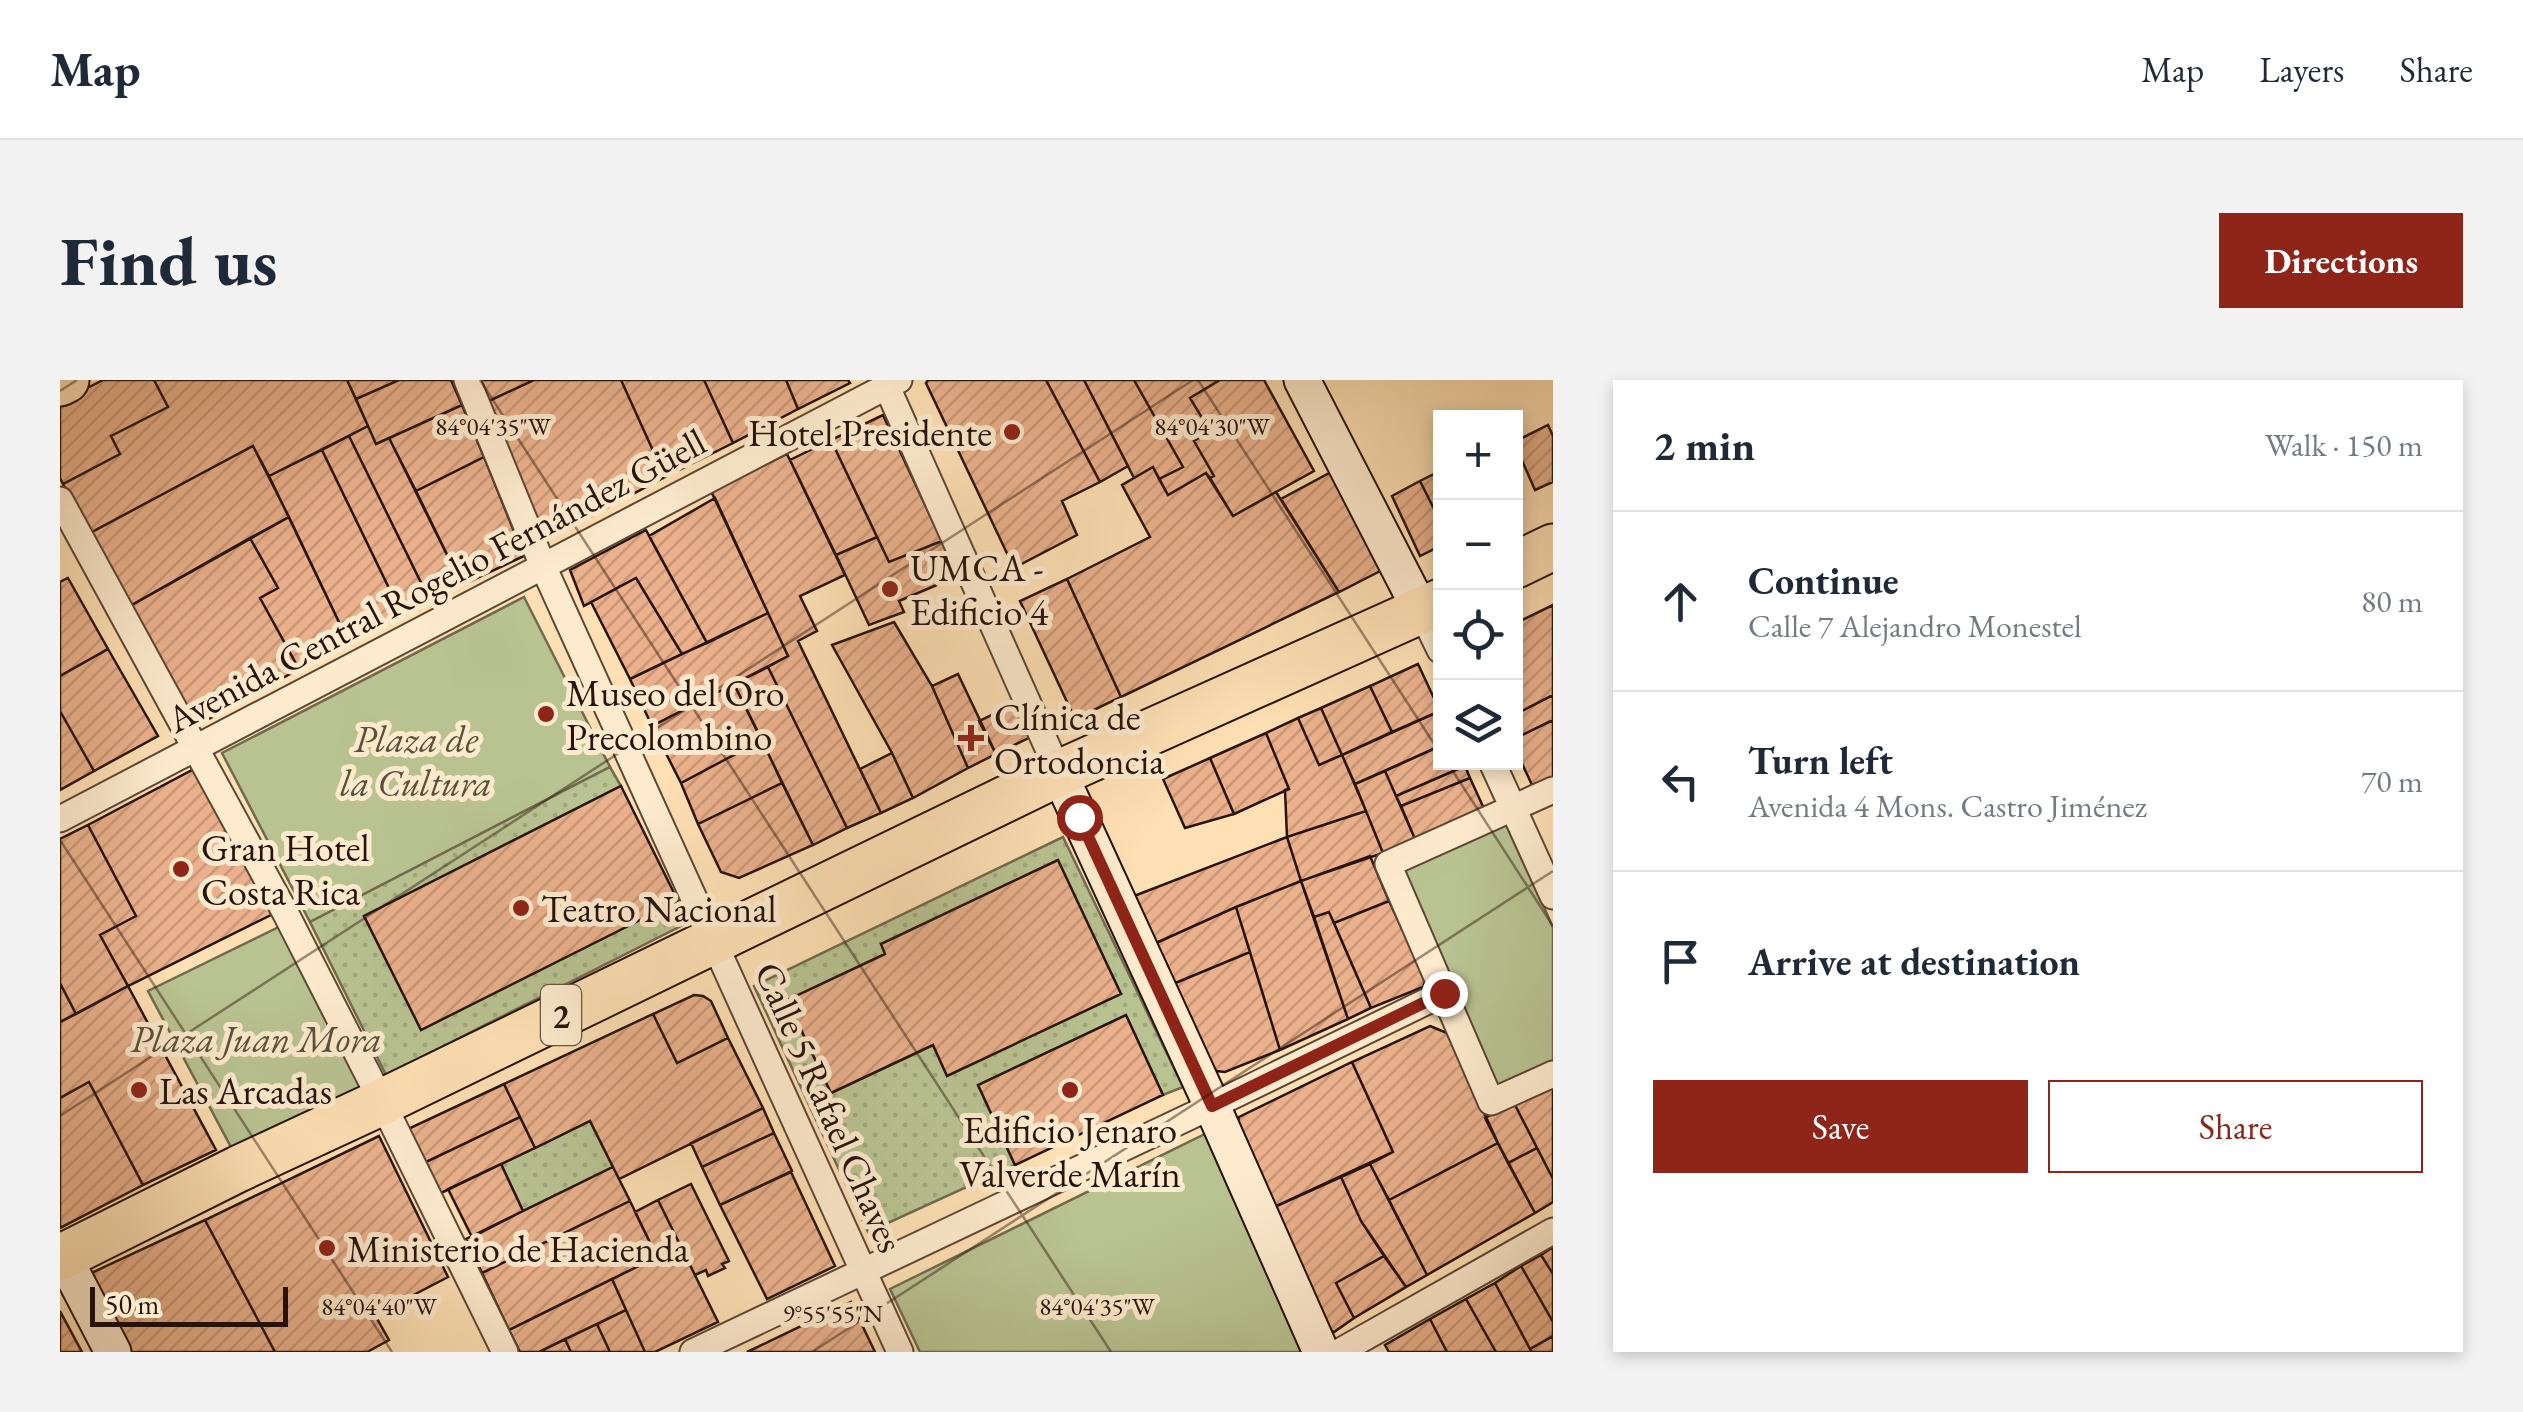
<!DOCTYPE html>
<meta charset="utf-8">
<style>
body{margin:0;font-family:"EB Garamond",serif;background:#f2f2f3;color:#1f2937}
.controls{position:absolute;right:30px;top:30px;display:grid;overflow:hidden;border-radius:0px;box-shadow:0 5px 15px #0003}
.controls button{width:90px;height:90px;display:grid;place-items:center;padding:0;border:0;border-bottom:2px solid #e0e1e3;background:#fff;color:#1f2937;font:50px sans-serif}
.scale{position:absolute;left:30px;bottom:25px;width:198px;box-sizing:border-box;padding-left:10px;border:5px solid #27130a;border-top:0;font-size:28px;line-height:35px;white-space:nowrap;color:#27130a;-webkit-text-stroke:8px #feebce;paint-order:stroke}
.stop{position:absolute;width:30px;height:30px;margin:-22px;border:8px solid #8f2418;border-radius:50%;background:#fff}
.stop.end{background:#8f2418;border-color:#fff;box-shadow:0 2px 10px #0008}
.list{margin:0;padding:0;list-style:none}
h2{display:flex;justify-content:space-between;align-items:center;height:130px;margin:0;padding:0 40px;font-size:42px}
h2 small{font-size:32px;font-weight:400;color:#747a83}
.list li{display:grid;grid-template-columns:65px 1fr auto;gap:30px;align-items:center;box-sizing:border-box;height:180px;padding:0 40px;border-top:2px solid #e0e1e3}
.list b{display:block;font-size:38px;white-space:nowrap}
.list p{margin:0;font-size:32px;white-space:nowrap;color:#747a83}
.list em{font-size:32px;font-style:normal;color:#747a83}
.actions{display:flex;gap:20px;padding:30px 40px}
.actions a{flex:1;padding:22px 0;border:2px solid #8f2418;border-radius:0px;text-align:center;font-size:35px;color:#8f2418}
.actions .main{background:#8f2418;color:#fff}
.icon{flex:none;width:55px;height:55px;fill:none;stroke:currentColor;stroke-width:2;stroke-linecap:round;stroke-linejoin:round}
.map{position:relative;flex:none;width:1493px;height:972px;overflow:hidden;border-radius:0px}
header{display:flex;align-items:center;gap:60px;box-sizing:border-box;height:140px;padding:0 50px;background:#fff;border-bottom:2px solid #e0e1e3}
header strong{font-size:48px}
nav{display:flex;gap:55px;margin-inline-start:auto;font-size:35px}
.intro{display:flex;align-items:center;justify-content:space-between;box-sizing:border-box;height:240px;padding:0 60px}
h1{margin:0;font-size:70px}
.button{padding:25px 45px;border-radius:0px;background:#8f2418;color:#fff;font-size:35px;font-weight:700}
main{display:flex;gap:60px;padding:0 60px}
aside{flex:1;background:#fff;border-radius:0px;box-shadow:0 5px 15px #0003}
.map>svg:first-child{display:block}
.green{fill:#b9c392;stroke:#706b4e;stroke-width:2.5}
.garden{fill:url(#garden-dots);stroke:#706b4e;stroke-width:2.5;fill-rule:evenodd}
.building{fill:url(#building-hatch);stroke:#27130a;stroke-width:2.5}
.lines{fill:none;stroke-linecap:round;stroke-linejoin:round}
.street-casing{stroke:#5d4634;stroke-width:29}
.secondary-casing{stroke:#27130a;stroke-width:39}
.highway-casing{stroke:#27130a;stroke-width:49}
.street{stroke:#feebce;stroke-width:25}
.secondary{stroke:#feebce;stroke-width:35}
.highway{stroke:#fee0b4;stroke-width:45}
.route{stroke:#8f2418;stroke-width:12}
.ticks{fill:none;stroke:#27130a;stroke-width:2.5;stroke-opacity:0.45}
.poi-dot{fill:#8f2418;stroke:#feebce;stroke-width:4}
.labels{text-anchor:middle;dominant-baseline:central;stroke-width:10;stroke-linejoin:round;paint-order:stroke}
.shield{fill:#feebce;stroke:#685445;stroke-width:2.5}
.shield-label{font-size:35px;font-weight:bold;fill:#27130a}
.poi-label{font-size:38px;fill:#27130a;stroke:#feebce;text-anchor:start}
.street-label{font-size:38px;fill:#27130a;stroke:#feebce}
.park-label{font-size:38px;font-style:italic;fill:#5a513a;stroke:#feebce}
.ticks-label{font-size:25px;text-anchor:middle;fill:#27130a;stroke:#feebce;stroke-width:10;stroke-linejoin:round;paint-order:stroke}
</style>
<header>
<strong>Map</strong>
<nav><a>Map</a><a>Layers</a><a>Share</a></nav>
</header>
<div class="intro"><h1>Find us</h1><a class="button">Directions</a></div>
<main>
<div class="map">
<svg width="1493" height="972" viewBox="0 0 1493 972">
<defs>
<pattern id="garden-dots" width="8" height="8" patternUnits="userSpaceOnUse" patternTransform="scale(2.5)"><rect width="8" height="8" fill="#b9c392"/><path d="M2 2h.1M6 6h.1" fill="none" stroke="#9fa77d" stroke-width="1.8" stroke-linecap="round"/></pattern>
<pattern id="building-hatch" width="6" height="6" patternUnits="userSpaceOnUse" patternTransform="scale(2.5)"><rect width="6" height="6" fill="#eab18c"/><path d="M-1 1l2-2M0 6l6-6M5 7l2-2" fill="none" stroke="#c99777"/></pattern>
</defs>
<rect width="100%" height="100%" fill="#fee0b4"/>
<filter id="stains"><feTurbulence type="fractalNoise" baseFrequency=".002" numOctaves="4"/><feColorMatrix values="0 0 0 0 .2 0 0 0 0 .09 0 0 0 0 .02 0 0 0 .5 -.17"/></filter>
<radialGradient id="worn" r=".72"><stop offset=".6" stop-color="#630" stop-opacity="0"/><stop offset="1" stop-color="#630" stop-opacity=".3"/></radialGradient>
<!-- green -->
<path class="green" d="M464 217 550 387 250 542 162 373Z
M1447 441 1493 548V682L1432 709 1337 489Z
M221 546 305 706 172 769 88 611Z
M1147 753 1241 972H860L830 909Z"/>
<!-- garden -->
<path class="garden" d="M550 387 561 406 304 536 361 649 618 521 629 542 326 695 250 542Z
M1003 457 1123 707 1103 715 1065 636 918 705 955 785 808 852 694 606ZM821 564 1060 614 887 695 873 665 771 713 727 621 825 574Z
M530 741 553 787 463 831 441 784Z"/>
<!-- building -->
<path class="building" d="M43 0H94L108 27 51 56 60 74 3 104 0 98V22Z
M94 0H287L308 46 209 96 193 66 30 153 3 104 60 74 51 56 108 27Z
M287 0H339L296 19Z
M339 0H391L402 25 316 64 296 19Z
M420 0H474L429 21Z
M474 0H561L605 97 486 160 429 21Z
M561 0H644L673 63 605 97Z
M644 0H726L738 29 673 63Z
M726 0H788L790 3 738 29Z
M868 0H986L1040 102 1002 121 1017 155 954 188 866 3Z
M986 0H1024L1068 86 1040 102Z
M1024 0H1074L1123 87 1099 99 1093 87 1074 98Z
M1074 0H1160L1130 18 1150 51 1134 61 1154 96 1150 98 1146 93 1108 115 1099 99 1123 87Z
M1160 0H1204L1254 91 1173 136 1150 98 1154 96 1134 61 1150 51 1130 18Z
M402 25 424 77 356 111 329 58Z
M823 35 882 161 829 182 771 60Z
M1488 45 1493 56V102L1475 110 1456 67V61Z
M308 46 316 64 329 58 402 205 370 221 289 56Z
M289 56 370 221 342 235 262 70Z
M771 60 817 157 776 175 730 80Z
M193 66 229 137 70 226 30 153Z
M262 70 342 235 288 261 209 96Z
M727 74 785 195 740 216 757 251 738 261 821 433 787 448 708 287 728 276 651 111Z
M424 77 464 176 402 205 356 111Z
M1093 87 1108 115 1146 93 1173 136 1216 112 1279 212 1061 317 1007 199 1090 157 1062 105Z
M1275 90 1328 187 1279 212 1221 119Z
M1380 91V141L1360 101Z
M1360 101 1380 141V166L1360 176 1332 116Z
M655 118 708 233 647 263 589 156Z
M229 137 288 261 239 289 200 218 218 208 190 158Z
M586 150 647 263 622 274 576 198 524 226 510 190Z
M817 157 829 182 882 161 898 196 839 221 844 232 809 245 776 175Z
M190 158 218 208 200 218 239 289 136 346 70 226Z
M8 198 48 269 0 296V202Z
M576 198 622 274 570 299 531 222Z
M1007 199 1061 317 1015 339 960 221Z
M1493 225V315L1456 334V243Z
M708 233 728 276 592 346 570 299Z
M834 242 872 306 908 388 853 418 832 373 772 265Z
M48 269 98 356 34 391 0 331V296Z
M1358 284 1380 331 1332 352 1310 306Z
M708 287 787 448 753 465 674 304Z
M898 294 936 374 908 388 872 306Z
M674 304 702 360 621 403 592 346Z
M1310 306 1332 352 1282 375 1261 328Z
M1493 315V340L1456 358V334Z
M963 320 979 353 936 374 919 341Z
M1261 328 1282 375 1259 385 1238 338Z
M0 331 34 391 0 410Z
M1380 331V366L1295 404 1282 375Z
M1238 338 1259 385 1282 375 1306 431 1227 457 1225 410 1229 409 1206 353Z
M1493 340V397L1473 407 1456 371V358Z
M1206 353 1229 409 1174 434 1150 378Z
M702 360 722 403 638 444 621 403Z
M1380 366V382H1403L1405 386 1336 416 1325 391Z
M832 373 853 418 821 433 800 389Z
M1150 378 1174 434 1125 448 1103 399Z
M1405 386 1410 398 1341 426 1336 416Z
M136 388 213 534 68 606 40 555 76 536 28 445Z
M1325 391 1355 459 1323 473 1295 404Z
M1410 398 1426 433 1355 459 1341 426Z
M722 403 753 465 679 498 661 492 638 444Z
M561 406 618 521 361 650 304 536Z
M1306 431 1323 473 1241 501 1227 457Z
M28 445 76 536 40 555 68 606 16 634 0 603V459Z
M1227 457 1241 501 1176 527 1096 563 1074 516Z
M1310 476 1329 521 1274 543 1269 532 1254 537 1241 501Z
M998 480 1061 614 887 696 873 665 771 713 727 620 825 574 821 564Z
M1241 501 1288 639 1220 670 1176 527Z
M1329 521 1366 600 1363 607 1311 628 1274 543Z
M1176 527 1190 572 1113 604 1096 563Z
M1269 532 1311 628 1288 639 1254 537Z
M1190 572 1220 670 1165 692 1147 690 1113 604Z
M0 603 16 634 0 642Z
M68 606 156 770 83 805 29 702 0 718V642Z
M634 615 643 616 651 621 668 658 617 683 593 634Z
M593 634 617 683 668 658 703 728 559 799 530 741 475 768 444 704Z
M1066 635 1103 715 955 785 918 705Z
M1370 646 1387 653 1438 763 1329 820 1310 784 1333 772 1292 682Z
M1292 682 1333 772 1210 829 1175 752 1179 737Z
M29 702 83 805 0 848V718Z
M444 704 460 737 366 782 348 749Z
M1493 707V799L1454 723Z
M1454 723 1477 768 1448 783 1425 738Z
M703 728 714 753 642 787 631 763Z
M460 737 475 768 381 813 366 782Z
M714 753 732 791 660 825 642 787Z
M319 756 388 897 315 935 329 960 307 972H215L145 840Z
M1438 763 1475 833 1367 895 1329 820Z
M1477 768 1493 799V822L1475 833 1448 783Z
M441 784 463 831 412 857 388 809Z
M1310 784 1367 895 1346 907 1301 841 1281 797Z
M553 787 570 821 422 893 406 859Z
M731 792 775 886 707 919 660 825Z
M1281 797 1301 841 1324 876 1276 903 1294 938 1274 952 1261 947 1210 829Z
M631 804 669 881 662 884 665 888 648 896 646 890 635 895 598 820Z
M598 820 658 942 595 972H585L552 899 597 877 575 832Z
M570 821 597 877 449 950 422 893Z
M145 840 215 972H67L27 895Z
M1493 867V894L1481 875Z
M1481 875 1493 894V942L1461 886Z
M1324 876 1346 907 1294 938 1276 903Z
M1461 886 1493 942V956L1470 969 1435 903Z
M552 899 566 930 479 972H460L449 950Z
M1435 903 1470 969 1472 972H1436L1406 919Z
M1406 919 1436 972H1387L1370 939Z
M791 922 815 972H687Z
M566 930 585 972H550L537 944Z
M0 931 22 972H0Z
M1370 939 1387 972H1329L1325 965Z
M537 944 550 972H511L505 959Z
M1493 956V972H1472L1470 969Z
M505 959 511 972H479Z"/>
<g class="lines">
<defs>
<path id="street" d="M407 0 483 186 840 972
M824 0 999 393
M0 120 225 532 322 722 445 972
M1361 231 1380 270
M1432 382 1493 516
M1493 410 1328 484 1431 722 1493 694
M0 439 839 0
M633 972 1152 726 1384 613
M1279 972 1493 851"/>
<path id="secondary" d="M1242 0 1361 231
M999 393 1152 726 1261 972
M0 870 53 972"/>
<path id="highway" d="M0 3 6 0
M1456 185 1493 167
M0 878 178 789 322 722 999 393 1380 222"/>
</defs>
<!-- street casing -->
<use href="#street" class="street-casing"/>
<!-- secondary casing -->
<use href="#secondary" class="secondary-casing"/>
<!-- highway casing -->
<use href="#highway" class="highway-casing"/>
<!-- street -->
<use href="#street" class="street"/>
<!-- secondary -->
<use href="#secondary" class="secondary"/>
<!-- highway -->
<use href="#highway" class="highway"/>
</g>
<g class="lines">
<!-- route -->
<path class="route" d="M1019 437 1152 726 1384 613"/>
</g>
<!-- ticks -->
<path class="ticks" d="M420 0 1051 972M1138 0 1380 373M0 11 17 0M1387 382 1493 546M0 460 332 972M0 736 1133 0M752 972 1493 491"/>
<!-- markers -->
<g class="poi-dot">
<circle cx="952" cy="52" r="10"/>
<circle cx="830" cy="209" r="10"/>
<circle cx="486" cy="334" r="10"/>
<path d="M906 343h10v10h10v10h-10v10h-10v-10h-10v-10h10z"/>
<circle cx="121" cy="489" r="10"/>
<circle cx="461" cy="528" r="10"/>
<circle cx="79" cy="710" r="10"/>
<circle cx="1010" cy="710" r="10"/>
<circle cx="267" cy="868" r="10"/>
</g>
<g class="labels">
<!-- shield labels -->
<rect class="shield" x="481" y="605" width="40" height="60" rx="8"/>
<g class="shield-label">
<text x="501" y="635">2</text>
</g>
<!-- poi labels -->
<g class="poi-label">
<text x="932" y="52" text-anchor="end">Hotel Presidente</text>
<text x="850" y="187">UMCA -<tspan x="850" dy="44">Edificio 4</tspan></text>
<text x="506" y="312">Museo del Oro<tspan x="506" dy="44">Precolombino</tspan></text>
<text x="934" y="336">Clínica de<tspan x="934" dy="44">Ortodoncia</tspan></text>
<text x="141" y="467">Gran Hotel<tspan x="141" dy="44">Costa Rica</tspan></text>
<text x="481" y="528">Teatro Nacional</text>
<text x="99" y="710">Las Arcadas</text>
<text x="1010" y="749" text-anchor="middle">Edificio Jenaro<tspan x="1010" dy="44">Valverde Marín</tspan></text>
<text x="287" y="868">Ministerio de Hacienda</text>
</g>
<!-- street labels -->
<g class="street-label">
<text transform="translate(376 200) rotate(-28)">Avenida Central Rogelio Fernández Güell</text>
<text transform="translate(770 727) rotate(66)">Calle 5 Rafael Chaves</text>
</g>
<!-- park labels -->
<g class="park-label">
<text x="356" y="358">Plaza de<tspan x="356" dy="44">la Cultura</tspan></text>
<text x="196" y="658">Plaza Juan Mora</text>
</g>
</g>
<g class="ticks-label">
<text x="433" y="55">84°04'35"W</text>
<text x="1152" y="55">84°04'30"W</text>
<text x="319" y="935">84°04'40"W</text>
<text x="1037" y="935">84°04'35"W</text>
<text x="773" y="942">9°55'55"N</text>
</g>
<rect width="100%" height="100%" filter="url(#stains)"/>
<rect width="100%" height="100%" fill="url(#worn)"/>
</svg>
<div class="controls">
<button>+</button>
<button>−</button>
<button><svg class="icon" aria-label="locate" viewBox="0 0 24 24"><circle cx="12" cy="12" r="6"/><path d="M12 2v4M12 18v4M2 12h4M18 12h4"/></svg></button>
<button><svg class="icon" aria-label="layers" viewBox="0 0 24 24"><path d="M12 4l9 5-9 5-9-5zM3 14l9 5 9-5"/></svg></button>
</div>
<div class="scale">50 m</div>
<div class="stop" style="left:1019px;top:437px"></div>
<div class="stop end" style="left:1384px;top:613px"></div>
</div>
<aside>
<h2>2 min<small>Walk · 150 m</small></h2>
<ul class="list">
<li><svg class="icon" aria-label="ahead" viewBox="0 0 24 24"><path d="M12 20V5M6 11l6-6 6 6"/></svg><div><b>Continue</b><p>Calle 7 Alejandro Monestel</p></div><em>80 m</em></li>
<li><svg class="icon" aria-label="left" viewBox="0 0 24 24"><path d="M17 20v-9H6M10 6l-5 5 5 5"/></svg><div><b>Turn left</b><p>Avenida 4 Mons. Castro Jiménez</p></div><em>70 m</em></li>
<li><svg class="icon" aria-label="arrive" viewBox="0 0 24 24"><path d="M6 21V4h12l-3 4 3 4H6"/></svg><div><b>Arrive at destination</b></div></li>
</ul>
<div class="actions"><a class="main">Save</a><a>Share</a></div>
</aside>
</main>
